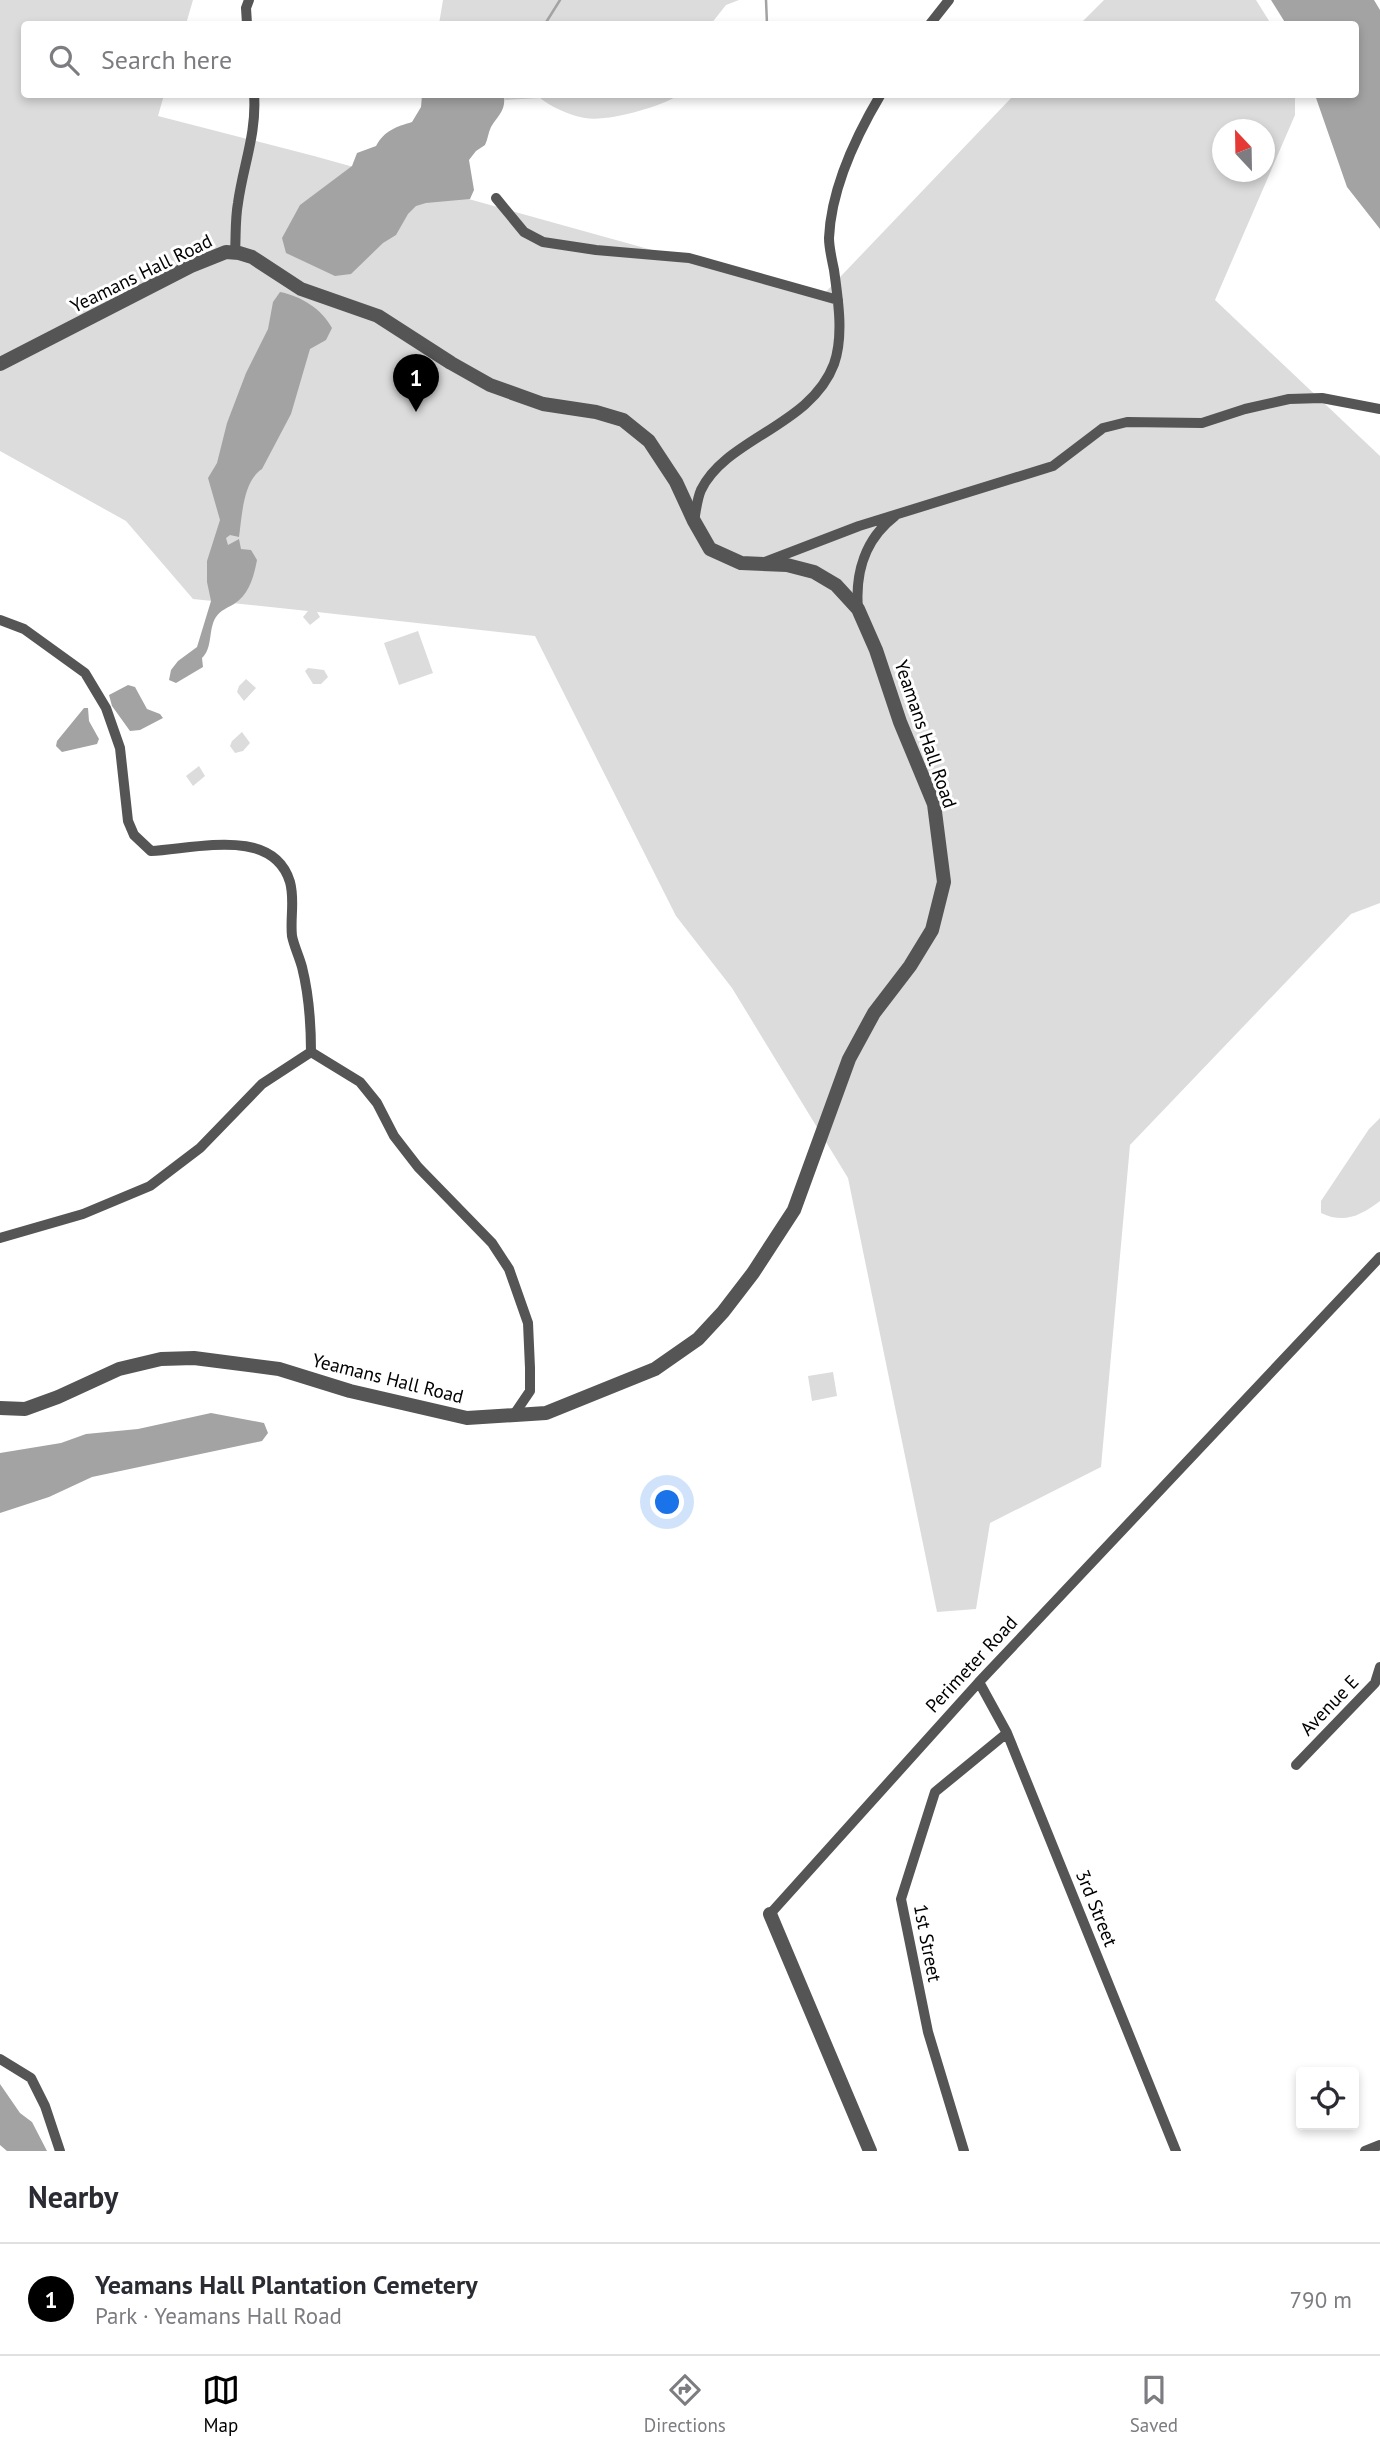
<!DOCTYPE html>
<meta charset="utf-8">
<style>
body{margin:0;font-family:"PT Sans",sans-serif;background:#f7f7f7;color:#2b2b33}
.controls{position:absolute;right:21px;bottom:21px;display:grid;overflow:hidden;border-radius:7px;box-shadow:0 4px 10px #0003}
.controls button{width:63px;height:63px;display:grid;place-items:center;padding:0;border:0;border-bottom:2px solid #e1e1e2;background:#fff;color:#2b2b33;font:35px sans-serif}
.compass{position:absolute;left:1212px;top:119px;width:63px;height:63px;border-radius:50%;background:#fff;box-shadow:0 4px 10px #0003;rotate:338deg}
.you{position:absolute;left:668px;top:1503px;width:24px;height:24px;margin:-18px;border:5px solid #fff;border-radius:50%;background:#1a73e8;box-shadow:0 0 0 10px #1a73e833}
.badge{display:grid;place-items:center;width:46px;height:46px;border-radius:50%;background:#000;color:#fff;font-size:23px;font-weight:700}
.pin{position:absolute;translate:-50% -58px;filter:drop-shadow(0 2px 4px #0008)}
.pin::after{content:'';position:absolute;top:37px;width:24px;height:21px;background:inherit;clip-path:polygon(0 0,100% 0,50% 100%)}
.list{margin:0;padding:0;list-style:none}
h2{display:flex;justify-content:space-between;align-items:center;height:91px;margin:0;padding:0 28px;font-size:30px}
h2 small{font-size:23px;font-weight:400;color:#7c7c81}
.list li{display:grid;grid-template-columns:46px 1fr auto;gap:21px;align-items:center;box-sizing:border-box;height:112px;padding:0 28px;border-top:2px solid #e1e1e2}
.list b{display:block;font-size:26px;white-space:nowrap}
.list p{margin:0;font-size:23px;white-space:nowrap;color:#7c7c81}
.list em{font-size:23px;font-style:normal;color:#7c7c81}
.icon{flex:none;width:38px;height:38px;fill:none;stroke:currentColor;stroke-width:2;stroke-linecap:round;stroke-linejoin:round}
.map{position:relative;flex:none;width:1380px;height:2151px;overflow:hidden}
.search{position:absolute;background:#fff;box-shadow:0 4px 10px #0003;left:21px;right:21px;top:21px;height:77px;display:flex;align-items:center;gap:18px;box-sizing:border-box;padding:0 24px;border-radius:7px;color:#7c7c81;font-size:26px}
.sheet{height:203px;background:#fff}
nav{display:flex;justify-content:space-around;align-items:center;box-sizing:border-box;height:98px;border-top:2px solid #e1e1e2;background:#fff;font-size:19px;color:#7c7c81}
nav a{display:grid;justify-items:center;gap:4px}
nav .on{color:#000}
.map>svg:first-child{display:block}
.green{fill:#dcdcdc;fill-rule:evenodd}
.water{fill:#a3a3a3}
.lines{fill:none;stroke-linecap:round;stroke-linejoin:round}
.stream{stroke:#a3a3a3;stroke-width:2.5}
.minor{stroke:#555;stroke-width:10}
.tertiary{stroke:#555;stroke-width:14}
.labels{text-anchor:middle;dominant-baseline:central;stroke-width:6;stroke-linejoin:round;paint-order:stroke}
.street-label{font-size:19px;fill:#000;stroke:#fff}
</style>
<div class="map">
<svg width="1380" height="2151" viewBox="0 0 1380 2151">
<rect width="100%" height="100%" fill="#fff"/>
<!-- green -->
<path class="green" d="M0 0H193L186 24H24V94L164 95 158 116 314 156 821 297 1014 95H1295V115L1215 300 1380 456V903L1351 914 1130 1145 1101 1467 990 1523 976 1609 937 1612 848 1178 732 988 676 916 535 636 317 612 320 617 310 625 303 617 308 611 193 599 126 521 0 451ZM1222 130H1264V172H1222Z
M443 0H739L726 5 711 24H439Z
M1104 0H1256L1271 24H1080Z
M504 95H679C660 107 608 122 585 118 569 115 551 107 540 98L505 100Z
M418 631 433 673 399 685 384 643Z
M308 668 324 670 328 677 321 684H313L305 671Z
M246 679 256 688 244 701 237 692 239 686Z
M242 732 250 743 243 751 235 753 230 746 232 741Z
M199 766 205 776 193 786 186 776Z
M1380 1118V1201C1360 1216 1344 1224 1321 1213V1201L1369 1129Z
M833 1372 837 1396 812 1401 808 1376Z"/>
<!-- water -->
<path class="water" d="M1271 0H1374L1380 10V229L1347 187 1315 95 1356 94V24H1286Z
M422 95H504C506 111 498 115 491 127 488 133 488 139 485 145L476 151 469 160 474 190 470 199 426 203 416 206 408 214 396 235 383 243 351 274 335 276 286 253 282 238 300 205 352 166 357 153 376 146C385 130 396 127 412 122L421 107Z
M280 292C301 296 322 309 332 328L326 340 310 349 291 414 262 469C243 481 242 516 239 537L230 535 226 538 228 545 239 539 241 549 251 550 257 560C254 576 249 595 234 604 227 608 221 610 216 617 208 629 213 648 202 658L203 667 176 683 169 680 171 670 178 661 197 647 211 601 207 582V561L220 520 208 478 217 463 227 423 246 373 268 329 273 302Z
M128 685 135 687 147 709 160 714 163 718 140 730 130 731 112 706 109 695Z
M84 708H88L89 721 99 739 97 744 62 752 56 746 57 741Z
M211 1413 264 1423 268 1433 262 1441 92 1477 49 1497 0 1513V1453L61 1443 86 1434 138 1429Z
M0 2084 20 2113 32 2122 47 2151H7L0 2145Z"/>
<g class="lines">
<!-- stream -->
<path class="stream" d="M766 0 767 24
M545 24 560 0"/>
<!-- minor -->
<path class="minor" d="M247 24 246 8 249 0
M930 24 949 0
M496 198 524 232 543 242 596 250 689 258 838 300
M235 253C236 236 235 219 238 203 243 166 257 133 254 94
M694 521C696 511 697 499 701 490 726 438 811 426 834 364 844 336 838 299 834 270 832 260 829 248 829 238 831 189 856 136 881 94
M765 562 859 526 1053 466 1103 428 1127 422 1202 423 1245 409 1289 399 1322 398 1380 409
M858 609C855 573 865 539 895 516
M0 620 24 629 85 673 106 708 120 748 128 821 134 835 151 851C195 849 273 826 290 882 295 900 290 918 292 936 294 946 299 956 302 967 309 995 311 1022 311 1052L360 1082 377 1103 394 1136 418 1167 492 1243 509 1269 528 1323 530 1368V1391L513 1416
M0 1238 83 1214 150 1186 200 1148 262 1084 311 1052
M979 1682 1007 1733 1176 2151
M1296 1765 1375 1683 1380 1667
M770 1914 979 1682 1380 1257
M0 2059 31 2078 45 2106 60 2151
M964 2151 928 2032 901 1899 935 1792 1007 1733
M1365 2151 1380 2145"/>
<!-- tertiary -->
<path class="tertiary" d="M0 364 191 266 226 252 239 253 252 257 301 289 378 316 451 363 490 385 543 404 596 412 623 420 649 441 676 482 694 521 710 549 741 563 787 565 814 572 836 585 858 609 876 650 900 722 934 804 944 882 932 930 910 966 874 1013 849 1059 794 1210 753 1273 723 1312 698 1339 655 1369 546 1413 467 1418 350 1391 279 1369 194 1358 161 1359 119 1369 58 1397 25 1409 0 1408
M770 1914 870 2151"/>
</g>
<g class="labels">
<!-- street labels -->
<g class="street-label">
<text transform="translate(141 273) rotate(-26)">Yeamans Hall Road</text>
<text transform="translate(926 734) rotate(71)">Yeamans Hall Road</text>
<text transform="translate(388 1378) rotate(14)">Yeamans Hall Road</text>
<text transform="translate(971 1664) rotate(-47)">Perimeter Road</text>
<text transform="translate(1329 1705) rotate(-46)">Avenue E</text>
<text transform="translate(1097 1908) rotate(68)">3rd Street</text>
<text transform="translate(928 1943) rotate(79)">1st Street</text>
</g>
</g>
</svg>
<div class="controls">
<button><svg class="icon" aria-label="locate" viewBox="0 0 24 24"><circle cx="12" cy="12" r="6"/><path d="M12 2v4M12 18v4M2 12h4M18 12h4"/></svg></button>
</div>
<svg class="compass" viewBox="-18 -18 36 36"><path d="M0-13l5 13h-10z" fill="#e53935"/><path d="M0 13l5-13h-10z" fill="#7c7c81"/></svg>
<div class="you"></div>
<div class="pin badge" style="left:416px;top:412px">1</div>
<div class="search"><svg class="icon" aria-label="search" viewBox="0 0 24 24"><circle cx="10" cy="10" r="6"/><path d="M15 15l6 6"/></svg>Search here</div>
</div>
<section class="sheet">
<h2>Nearby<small></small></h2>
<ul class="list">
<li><span class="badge">1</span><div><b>Yeamans Hall Plantation Cemetery</b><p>Park · Yeamans Hall Road</p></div><em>790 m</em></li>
</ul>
</section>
<nav>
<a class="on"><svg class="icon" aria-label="map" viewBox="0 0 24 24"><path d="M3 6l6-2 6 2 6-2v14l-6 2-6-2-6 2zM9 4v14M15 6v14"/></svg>Map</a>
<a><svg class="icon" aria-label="directions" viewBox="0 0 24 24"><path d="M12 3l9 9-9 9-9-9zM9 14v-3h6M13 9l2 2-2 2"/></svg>Directions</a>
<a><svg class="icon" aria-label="saved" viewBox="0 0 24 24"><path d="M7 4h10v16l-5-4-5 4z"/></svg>Saved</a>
</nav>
